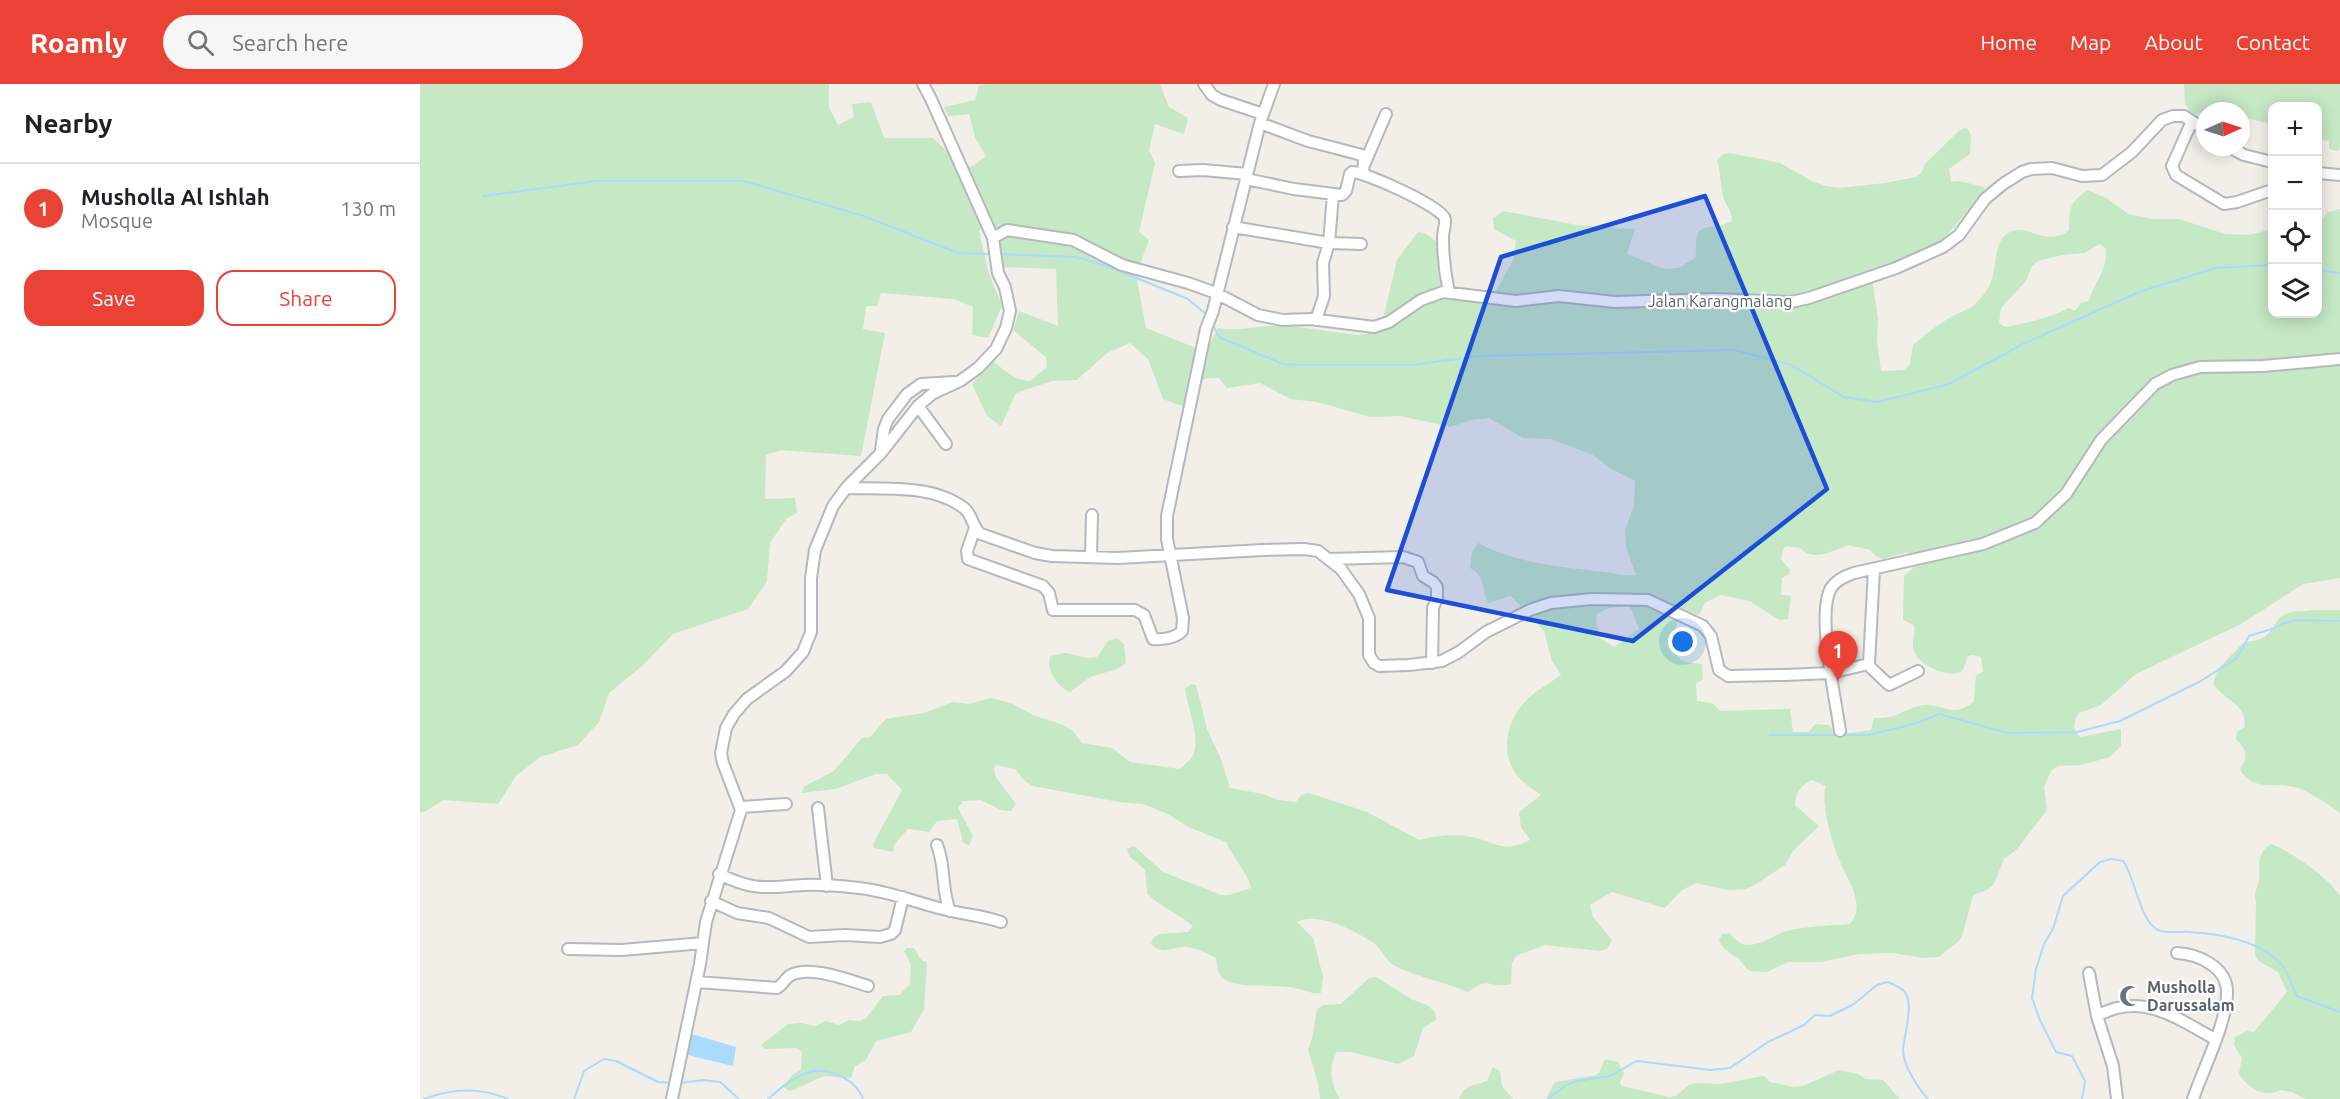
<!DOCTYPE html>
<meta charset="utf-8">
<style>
body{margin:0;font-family:Ubuntu,sans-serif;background:#f6f6f6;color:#202124}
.controls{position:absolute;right:18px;top:18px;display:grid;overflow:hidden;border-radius:12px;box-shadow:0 3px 15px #0003}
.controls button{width:54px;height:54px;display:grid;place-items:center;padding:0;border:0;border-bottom:2px solid #e0e0e0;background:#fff;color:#202124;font:30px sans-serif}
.compass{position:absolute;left:1776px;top:18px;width:54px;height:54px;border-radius:50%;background:#fff;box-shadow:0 3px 15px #0003;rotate:87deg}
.you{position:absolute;left:1263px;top:558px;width:21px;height:21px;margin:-15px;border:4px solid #fff;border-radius:50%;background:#1a73e8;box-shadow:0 0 0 9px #1a73e833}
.badge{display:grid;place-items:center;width:39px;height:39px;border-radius:50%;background:#ea4335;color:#fff;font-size:20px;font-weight:700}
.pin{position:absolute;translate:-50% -50px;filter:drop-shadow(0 2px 3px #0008)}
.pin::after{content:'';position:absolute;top:32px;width:21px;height:18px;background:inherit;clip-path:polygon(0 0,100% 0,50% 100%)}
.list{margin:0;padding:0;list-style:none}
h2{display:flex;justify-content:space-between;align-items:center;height:78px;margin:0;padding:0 24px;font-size:26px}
h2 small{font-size:20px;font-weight:400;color:#757577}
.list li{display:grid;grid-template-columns:39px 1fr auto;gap:18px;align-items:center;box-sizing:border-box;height:90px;padding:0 24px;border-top:2px solid #e0e0e0}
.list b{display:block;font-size:22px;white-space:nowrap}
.list p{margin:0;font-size:20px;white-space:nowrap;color:#757577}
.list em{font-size:20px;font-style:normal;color:#757577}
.actions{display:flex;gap:12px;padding:18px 24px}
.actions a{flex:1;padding:14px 0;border:2px solid #ea4335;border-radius:18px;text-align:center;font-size:21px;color:#ea4335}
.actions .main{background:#ea4335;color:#fff}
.icon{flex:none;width:33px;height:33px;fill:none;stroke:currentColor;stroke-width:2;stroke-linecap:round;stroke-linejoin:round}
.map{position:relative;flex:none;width:1920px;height:1015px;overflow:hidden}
header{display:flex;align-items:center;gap:36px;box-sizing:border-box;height:84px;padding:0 30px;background:#ea4335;color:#fff}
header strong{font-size:28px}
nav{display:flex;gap:33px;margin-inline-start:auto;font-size:21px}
.search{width:420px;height:54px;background:#f6f6f6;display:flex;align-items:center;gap:15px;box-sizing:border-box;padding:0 21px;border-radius:33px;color:#757577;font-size:22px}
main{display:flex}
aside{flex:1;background:#fff}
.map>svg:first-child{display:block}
.green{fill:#c5e8c5;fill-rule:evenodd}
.water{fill:#aadaff}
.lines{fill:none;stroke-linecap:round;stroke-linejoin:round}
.stream{stroke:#aadaff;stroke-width:2}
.minor-casing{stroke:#b5b8bc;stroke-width:14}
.minor{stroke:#fff;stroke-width:10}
.marked{fill:#1d4ed8;fill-opacity:0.2;stroke:#1d4ed8;stroke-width:4.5;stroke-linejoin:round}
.labels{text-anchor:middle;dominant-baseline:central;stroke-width:4.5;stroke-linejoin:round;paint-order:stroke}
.street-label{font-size:16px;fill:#5f6368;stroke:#fff}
.worship-label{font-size:16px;font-weight:bold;fill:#5b616d;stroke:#fff;text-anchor:start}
</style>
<header>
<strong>Roamly</strong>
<div class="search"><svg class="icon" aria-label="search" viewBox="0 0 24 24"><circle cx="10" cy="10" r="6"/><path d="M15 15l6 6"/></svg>Search here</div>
<nav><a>Home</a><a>Map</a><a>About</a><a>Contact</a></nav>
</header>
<main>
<aside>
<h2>Nearby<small></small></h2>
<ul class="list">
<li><span class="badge">1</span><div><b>Musholla Al Ishlah</b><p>Mosque</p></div><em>130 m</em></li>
</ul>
<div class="actions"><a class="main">Save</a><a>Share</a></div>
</aside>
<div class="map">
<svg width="1920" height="1015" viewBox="0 0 1920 1015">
<rect width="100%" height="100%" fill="#f1efe8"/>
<!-- green -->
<path class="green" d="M0 0H409V23L418 41 434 33 432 20 451 18 464 54H513L528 68 535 83 553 82 566 72 555 53 549 30 528 32 524 23 555 16 559 2 565 0H740L749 23 768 34 764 50 735 40 729 66 735 79 719 148 729 156 716 191 726 244 776 264 790 260 798 244C816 248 834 242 852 242 880 242 908 247 936 251L947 250 964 231 977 176 998 148 1006 150 1018 159 1019 195 1039 204 1076 207 1093 176 1096 157 1074 145 1073 135 1083 127 1157 141 1215 145 1207 170 1244 185 1259 184 1276 173C1274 131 1287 150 1312 137 1312 127 1307 123 1304 115 1300 103 1301 88 1297 76L1303 70 1310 69 1360 79 1392 97 1406 102 1419 104 1465 99 1496 93 1502 88 1504 81 1515 70 1539 47 1546 43 1551 51 1550 70 1529 85 1531 98 1538 97 1565 103 1562 111 1523 156 1492 174 1451 188 1458 235 1457 257 1461 287 1484 286 1490 280 1493 261C1503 253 1514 243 1526 236 1547 223 1553 228 1568 204 1578 189 1572 159 1588 149 1608 137 1626 165 1649 146 1650 123 1649 119 1668 106L1688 115 1708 130 1734 135H1759L1805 150 1829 151 1852 145V230H1898V140L1908 128 1920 125V494L1883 500 1821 540 1716 590 1681 621 1659 629 1655 635 1654 644 1660 653 1701 645V662L1690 673 1661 681 1638 682 1631 687 1624 703 1627 726 1597 765 1584 775 1574 800 1567 806 1553 811 1543 849 1539 857 1519 873 1504 874 1472 869 1439 870 1401 878H1368L1347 888 1330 887C1325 884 1323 879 1319 875 1311 869 1304 867 1299 857L1302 850 1309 849C1315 854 1320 862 1329 861 1340 860 1349 855 1359 850 1377 842 1410 842 1430 840 1447 819 1427 797 1419 775 1412 758 1400 719 1406 702L1392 696C1381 701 1375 709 1375 721L1399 742 1373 767 1365 781 1333 802 1325 805 1308 806 1276 799 1262 806 1245 824 1192 808 1170 821 1173 833 1192 856 1187 865 1180 867 1125 861 1103 869 1096 872 1092 879 1091 900C1077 904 1068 897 1061 900 1056 902 1052 906 1048 908 1025 898 1000 894 977 883 965 878 964 867 955 860 936 847 898 827 877 838L893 854 903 893 901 909C890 910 885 906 874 904 854 899 821 906 804 895 797 890 797 881 796 874 787 869 778 865 768 863 754 861 743 873 731 860L734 853 741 850 768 848 773 842C758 829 740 823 727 809L725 786 709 772 707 765 714 762 743 788 801 811H809L831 804C828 789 813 774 806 758L768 743 748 730 723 720 699 718 613 702 606 698 595 685 576 681 574 684 575 692 596 720 591 727 581 726 561 716 543 717 538 724 553 752 549 762 543 758 537 735 517 737 509 748 488 745 474 761 473 768 454 764 453 760 482 706 467 690H456L415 705 381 709 385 702 414 687 442 654 450 653 466 635 504 629 533 618 549 620 571 614 593 620 613 631 643 641 653 647 662 659 692 664 710 678 760 685C764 681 771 676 773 671 781 654 767 621 765 605L771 600 776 601 787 645 801 675 810 704 843 710 858 716 876 718 881 711 889 709 947 728 999 756C1015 752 1030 750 1046 752 1074 756 1081 771 1110 756L1101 743 1099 728 1121 711C1113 705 1103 699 1096 690 1078 665 1089 630 1111 612 1120 604 1132 598 1141 591L1132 577 1124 547 1094 515 1090 512 1068 519C1062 506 1065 491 1050 484L1052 468 1058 459C1098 480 1140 483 1184 488 1196 489 1205 493 1216 491L1206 463 1205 446 1214 422 1215 397 1191 385 1173 371 1131 355 1103 354 1069 334 1052 336 1030 343 981 332 950 333 897 318 871 315 840 299 807 304 799 294H787L771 302 767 324 743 315 728 275 710 259 687 269 657 296 632 297 596 309 581 342 567 332 552 300 573 277C586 288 593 295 610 297L627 283 626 273 593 246 599 227 638 242 636 185 582 183 579 155 573 138 559 147 568 187 582 222 568 254 552 251 553 223 534 215 461 209 457 222H446L443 245 465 249 441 372 361 366 346 371 345 415 375 414 377 429 367 434 350 459 347 497 328 525 253 550 222 582 189 609 179 638 158 661 120 673 96 692 78 720 23 716 6 727 0 729ZM1680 160 1686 165C1687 189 1675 196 1669 217L1661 219 1655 227 1648 224C1640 231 1597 242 1585 243L1579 239 1581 224 1606 197 1612 182 1618 177 1642 171 1664 169ZM1429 461 1450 466 1456 472 1463 475 1488 468 1493 484 1484 492 1483 536 1494 541C1496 551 1490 558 1495 569 1500 581 1526 594 1540 588 1544 587 1546 577 1548 572L1553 571 1561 573 1563 588 1556 591 1554 618C1532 633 1530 623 1509 621 1496 620 1485 628 1473 632 1468 634 1460 634 1454 634L1451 646 1430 649 1413 647 1409 641 1395 640 1389 648H1373L1370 625 1300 627 1292 619 1277 617 1276 599 1283 596 1282 580C1268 579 1259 578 1252 565L1257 539 1264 526 1279 531 1285 519 1300 511 1330 517 1359 536 1368 535 1371 512 1361 511 1362 494 1369 490 1370 486 1361 475 1363 465 1366 462 1380 464 1386 469 1394 471 1405 470ZM1208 521 1212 527 1219 545 1194 563 1180 554 1176 538 1177 530 1186 525Z
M1764 0H1920V64L1917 67 1909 65V57L1898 55V22H1852V41L1821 32V27L1796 25 1772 31 1765 19Z
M1893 526H1920V729C1910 721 1887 706 1875 703 1854 698 1834 708 1820 686 1828 672 1828 667 1816 655L1817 648 1824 644C1829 621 1803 615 1793 600L1798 585 1824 558C1859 557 1848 535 1869 529 1876 526 1885 528 1893 526Z
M697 554 704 560 706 579 697 585 670 593 650 608C637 603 626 586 630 572L646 569 667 574 677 573 688 557Z
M1851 760C1872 768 1908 793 1920 812V1015H1885L1872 1008 1860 1006C1845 1015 1826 1004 1819 989L1822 974 1814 961 1815 953 1827 947 1834 948 1867 908 1858 888 1840 878 1835 872 1836 818C1833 808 1838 804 1839 795 1839 780 1837 769 1851 760Z
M487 864H494L502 877 507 878 504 925 491 948 456 957 446 976 435 982 431 994 404 992 373 1006 369 1007 364 1003 371 992 381 985 382 968 376 964 345 965 341 961 368 940 381 939 395 942 406 937 419 941 429 936 439 937 446 934 463 912 479 911 490 900 491 881 484 867Z
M956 893 991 915 1007 921 1015 928 1016 936 1003 944 994 972 978 980 931 968H917C907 982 912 1002 920 1015H900L898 999 888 966 892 955 897 925 904 921 921 920 949 894Z
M1185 975 1198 978 1204 989 1200 999 1202 1002 1249 1013 1256 1012 1269 1001 1276 999 1300 1000 1344 992 1350 998 1374 1003 1383 1002 1419 986 1438 990 1445 995 1463 996 1480 1015H1126L1135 998 1176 991 1179 989Z
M1073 983 1080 987 1082 1002 1093 1015H1039C1045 1000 1054 1002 1067 997Z"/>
<!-- water -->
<path class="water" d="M272 950 316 963 313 982 268 971Z"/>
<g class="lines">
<!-- stream -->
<path class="stream" d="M63 112 177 97H323L444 132 538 169 572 170
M578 170 656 173 692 184 768 215 787 231
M1898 186 1920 189
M793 241 799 253 863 280 882 281H991L1059 272 1315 266 1371 281 1424 313 1458 318 1529 300 1603 260 1719 208 1795 184 1852 181
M1350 651H1449L1497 639 1519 630 1588 649 1657 648 1700 637 1779 598 1817 574 1829 552 1855 544 1864 539 1878 536 1920 537
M260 999 283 996 300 998 319 1015
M4 1015C33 1004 60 1003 88 1015
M154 1015 164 987 184 975 196 977 238 998 252 999
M348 1015C372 994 393 976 424 994 432 998 440 1006 443 1015
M1128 1015 1146 1001 1157 997 1190 992 1217 977 1290 986 1310 984 1348 958 1384 941 1395 931 1410 932 1434 920 1457 901 1467 898C1473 900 1480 903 1484 907 1495 918 1484 951 1483 966 1483 981 1498 1004 1508 1015
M1662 1015 1665 997 1652 972 1636 968 1620 936 1612 914 1616 885 1624 860 1633 845 1643 812 1680 778 1691 775 1703 777C1716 795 1719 836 1738 846 1745 850 1762 847 1770 848 1800 850 1844 857 1863 883 1869 891 1873 903 1877 912L1920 928"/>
<defs>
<path id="minor" d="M503 0 511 15 573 154
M784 0 792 11 801 16 843 30
M1772 37 1752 82 1756 91 1804 120 1817 118 1852 106
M840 39 888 57 942 71 944 77 943 89
M1809 63 1824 71 1852 78
M944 81 966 30
M759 87 783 86 827 90
M1898 89 1920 91
M826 95 874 105 922 111 926 107 930 90 932 88C945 88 1023 123 1025 135 1026 140 1023 147 1023 153 1023 172 1025 190 1029 208
M813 143 909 159 941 160
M896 236 904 212 903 179 909 159 913 111
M498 322 526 360
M461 366 464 345 468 335 487 310 501 300 534 298
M426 404C463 405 513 400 544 424 553 431 552 444 561 450L615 469 632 472 698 474 843 466 884 465 898 467 921 485 939 510 949 534V571L954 579 959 582 989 581 1022 577 1039 568 1066 548 1110 526 1131 519 1172 515 1228 516 1283 542 1291 552 1299 586 1308 592 1365 591 1410 589 1449 580 1454 485
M555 444 547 467 548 475 623 502 629 509 633 526H715L724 531 733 555C742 556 756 554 762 547L763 534 747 455V432L786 245 793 227 840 39 854 0
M671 472 672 431
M910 475 983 473 998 478 1003 492 1013 498 1017 503V514L1013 524 1012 579
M1448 581 1469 601 1498 587
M1420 647C1416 616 1396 530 1411 504 1416 496 1425 492 1434 489L1563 460 1615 439 1646 410 1681 356 1735 300 1752 291 1780 283 1843 282 1920 275
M321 723 366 720
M398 724 407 802
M517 761C526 783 521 806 530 827
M299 790C336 808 346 803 384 801 402 800 421 802 439 804 469 807 497 819 527 826 546 831 561 831 581 838
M291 817 317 829 349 834 389 853 425 851 460 853 471 850 475 846 483 813
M148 865 202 866 283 859
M1757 869C1778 870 1807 883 1807 908 1807 939 1783 985 1773 1015
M1669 889 1677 932 1693 982 1697 1015
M277 898 357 904C363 901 365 894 371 891 390 881 428 896 448 902
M1677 932C1722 907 1756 934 1795 955
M252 1015 280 880 286 838 321 726 303 679 301 669 306 644 314 630 327 615 366 587 383 568 391 548V494L395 466 413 422 426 404 461 369 498 322 512 310 540 297 558 284 576 265 586 244 590 227 585 203 578 189 573 154 587 146 653 156 702 181 768 199 796 209 838 231 863 236 891 235 954 243 969 238 1001 216 1023 208 1096 217 1139 212 1195 218 1293 215 1371 218 1389 214 1476 184 1523 163 1539 151 1565 115 1583 100 1602 88 1611 85 1632 84 1662 92 1682 91 1712 68 1742 36 1753 32H1764L1785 46"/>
</defs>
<!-- minor casing -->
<use href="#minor" class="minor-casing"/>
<!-- minor -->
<use href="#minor" class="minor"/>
</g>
<!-- marked area -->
<path class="marked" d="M1285 112 1407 405 1213 557 967 506 1081 173Z"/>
<!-- icons -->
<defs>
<symbol id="mosque-bare" viewBox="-9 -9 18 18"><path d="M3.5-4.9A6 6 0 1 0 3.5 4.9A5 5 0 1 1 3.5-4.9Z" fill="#6b7280" stroke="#fff" stroke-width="2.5" paint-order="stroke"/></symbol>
</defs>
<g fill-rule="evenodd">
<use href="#mosque-bare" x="1695" y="897" width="30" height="30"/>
</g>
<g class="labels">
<!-- street labels -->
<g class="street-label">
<text x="1300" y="217">Jalan Karangmalang</text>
</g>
<!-- worship labels -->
<g class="worship-label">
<text x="1727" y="903">Musholla<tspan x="1727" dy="18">Darussalam</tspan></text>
</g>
</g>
</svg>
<div class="controls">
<button>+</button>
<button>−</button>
<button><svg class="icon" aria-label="locate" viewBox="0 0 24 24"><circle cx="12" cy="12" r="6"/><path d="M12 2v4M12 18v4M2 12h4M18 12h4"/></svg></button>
<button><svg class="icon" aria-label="layers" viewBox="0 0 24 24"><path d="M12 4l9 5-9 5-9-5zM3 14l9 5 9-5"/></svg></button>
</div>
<svg class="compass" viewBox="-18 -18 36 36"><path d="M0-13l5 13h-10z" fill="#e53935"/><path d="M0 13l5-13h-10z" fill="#757577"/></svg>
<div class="you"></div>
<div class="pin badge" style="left:1418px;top:597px">1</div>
</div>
</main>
